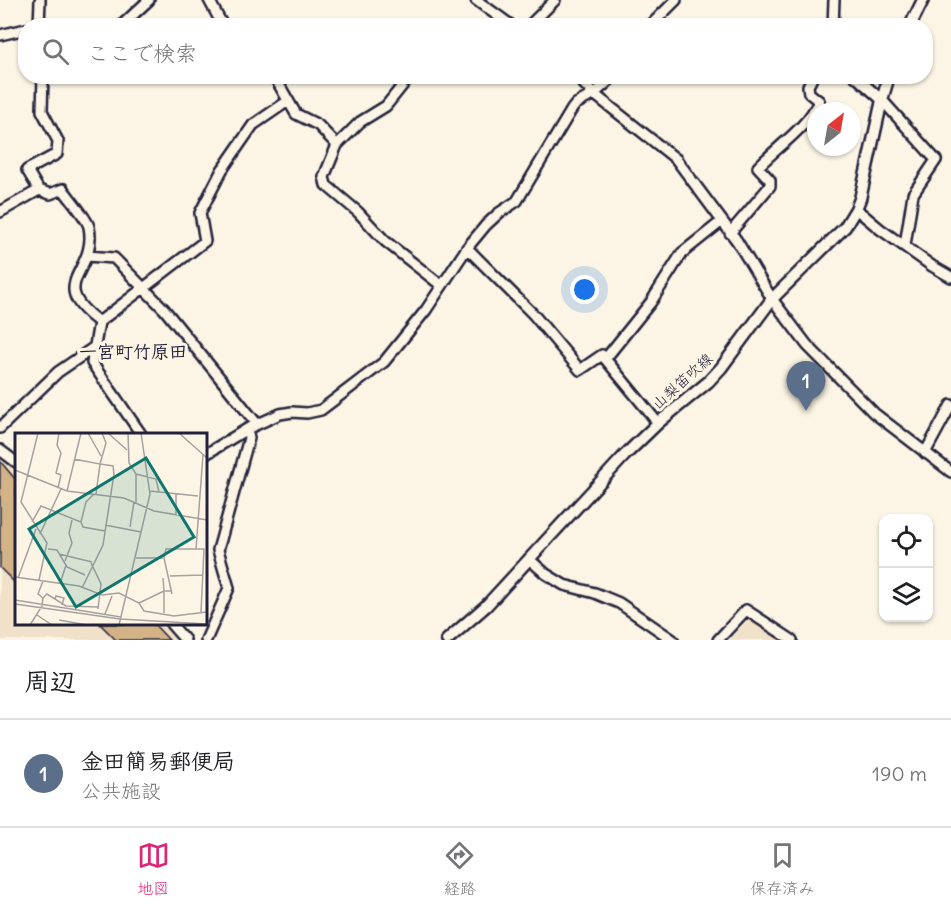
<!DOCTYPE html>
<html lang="ja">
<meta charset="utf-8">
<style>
body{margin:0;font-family:Delius,"Klee One",sans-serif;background:#f2f2f2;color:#202124}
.controls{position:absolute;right:18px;bottom:18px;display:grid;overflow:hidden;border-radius:12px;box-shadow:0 2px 4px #0004}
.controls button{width:54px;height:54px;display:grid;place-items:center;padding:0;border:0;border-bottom:2px solid #e0e0e0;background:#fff;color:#202124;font:30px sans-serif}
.compass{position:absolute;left:807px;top:102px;width:54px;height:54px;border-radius:50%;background:#fff;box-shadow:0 2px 4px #0004;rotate:31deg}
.you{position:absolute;left:585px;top:290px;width:21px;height:21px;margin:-15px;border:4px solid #fff;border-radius:50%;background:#1a73e8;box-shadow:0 0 0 9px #1a73e833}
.badge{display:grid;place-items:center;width:39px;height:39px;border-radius:50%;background:#db2777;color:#fff;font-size:20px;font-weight:700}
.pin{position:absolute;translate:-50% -50px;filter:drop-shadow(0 2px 3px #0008)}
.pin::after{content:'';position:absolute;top:32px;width:21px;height:18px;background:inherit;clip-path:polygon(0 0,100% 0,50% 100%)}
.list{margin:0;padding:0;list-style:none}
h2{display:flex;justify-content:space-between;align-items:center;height:78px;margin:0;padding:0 24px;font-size:26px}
h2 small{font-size:20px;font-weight:400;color:#757577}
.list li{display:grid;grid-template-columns:39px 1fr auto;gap:18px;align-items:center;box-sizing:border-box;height:108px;padding:0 24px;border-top:2px solid #e0e0e0}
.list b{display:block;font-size:22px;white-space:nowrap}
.list p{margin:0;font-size:20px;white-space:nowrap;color:#757577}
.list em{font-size:20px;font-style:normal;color:#757577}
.icon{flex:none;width:33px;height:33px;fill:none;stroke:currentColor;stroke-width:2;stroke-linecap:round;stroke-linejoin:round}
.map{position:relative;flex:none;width:951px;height:640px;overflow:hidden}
.search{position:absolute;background:#fff;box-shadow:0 2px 4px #0004;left:18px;right:18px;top:18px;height:66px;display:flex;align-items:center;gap:15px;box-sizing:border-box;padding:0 21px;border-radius:24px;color:#757577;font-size:22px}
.sheet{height:186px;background:#fff}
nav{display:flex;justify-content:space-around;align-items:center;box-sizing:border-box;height:84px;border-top:2px solid #e0e0e0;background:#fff;font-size:16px;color:#757577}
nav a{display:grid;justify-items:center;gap:3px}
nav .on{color:#db2777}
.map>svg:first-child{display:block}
.built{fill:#f0e1c8}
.building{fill:#d3b386;stroke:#22223b;stroke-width:1.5}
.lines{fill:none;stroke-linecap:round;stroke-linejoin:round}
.minor-casing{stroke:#22223b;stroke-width:14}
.major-casing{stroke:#22223b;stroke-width:15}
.minor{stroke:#fcf5e5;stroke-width:9}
.major{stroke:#fcf5e5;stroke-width:10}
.labels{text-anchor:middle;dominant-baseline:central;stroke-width:6;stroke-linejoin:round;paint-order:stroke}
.street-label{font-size:15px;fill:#22223b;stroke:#fcf5e5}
.quarter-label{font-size:18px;font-weight:bold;fill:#22223b;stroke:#fcf5e5}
.inset-road{fill:none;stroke:#a5a1a1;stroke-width:1.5}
.view{fill:#0f766e;fill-opacity:0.15;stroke:#0f766e;stroke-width:3}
.inset-edge{fill:none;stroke:#22223b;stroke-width:3}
</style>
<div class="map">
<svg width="951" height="640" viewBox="0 0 951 640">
<rect width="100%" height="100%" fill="#fcf5e5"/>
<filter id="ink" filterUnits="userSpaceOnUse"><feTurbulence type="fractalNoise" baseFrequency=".0167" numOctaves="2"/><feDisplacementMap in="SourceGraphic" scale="12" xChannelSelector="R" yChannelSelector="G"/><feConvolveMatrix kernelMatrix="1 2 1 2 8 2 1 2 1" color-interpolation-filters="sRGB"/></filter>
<g filter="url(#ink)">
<!-- built -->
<path class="built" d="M0 452 16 465V624H167L181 640H0Z
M749 619 782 640H729Z"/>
<!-- building -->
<path class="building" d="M0 461 16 480V584L0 568Z
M100 624H154L169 640H116Z"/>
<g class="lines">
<defs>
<path id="minor" d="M209 0 223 26
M476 0 512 26
M39 26 40 0
M121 26 149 0
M529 26 555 0
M650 26 676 0
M833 26 834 0
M0 35 26 29
M43 76 42 111 58 141 57 154 27 170 39 190 50 194 63 189C69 198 87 218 89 227 98 273 44 282 99 322
M274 76 296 114 318 125 337 145 324 177 326 185 358 212 385 241 442 286
M576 76 594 94 676 159 737 241 772 299 807 345 874 413 951 472
M855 76 882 100 936 160 913 194 905 245
M337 145 360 122 386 106 410 76
M856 209 880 229 932 266 951 277
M0 212 39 190
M730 233 770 186V180L758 167C778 146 807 128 819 101L809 93 808 86 813 76
M467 248 533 314 580 370 602 355 658 423
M87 256 114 258 164 309 257 424
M606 358 651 302 682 253 722 221
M0 428 58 372 93 348
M141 434 92 363 99 322 205 241 200 213 222 170 253 125 288 101
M0 450 16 462
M925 453 951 405
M206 454 247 429 280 414 292 412 307 413 321 410 384 362 426 310 467 248 486 225 499 213 517 201 572 109 576 104 594 94 614 76
M529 559 546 574 564 585 595 593 619 603 673 640
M171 624 185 640
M206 640 229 588 218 550 249 438 247 429
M718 640 746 610 792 640"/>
<path id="major" d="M910 26 923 0
M447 640 486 606 625 455 658 423 708 382 721 368 772 299 845 227 856 209 860 199 882 100 889 76"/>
</defs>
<!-- minor casing -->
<use href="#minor" class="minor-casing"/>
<!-- major casing -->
<use href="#major" class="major-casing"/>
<!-- minor -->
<use href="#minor" class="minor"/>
<!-- major -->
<use href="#major" class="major"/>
</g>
</g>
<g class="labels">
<!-- street labels -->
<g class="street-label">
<text transform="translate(682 381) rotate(-42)">山梨笛吹線</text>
</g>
<!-- quarter labels -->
<g class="quarter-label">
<text x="133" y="351">一宮町竹原田</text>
</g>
</g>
<!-- overview -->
<g transform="translate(15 433)">
<rect width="192" height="192" fill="#fcf5e5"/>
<path class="inset-road" d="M23 0 6 69 32 110 24 147M73 0 86 23M93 0 112 17M113 0 114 30 121 41 141 46 144 59M164 0 192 25M59 26 85 31 81 61M0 37 52 58 109 65 139 78 192 87M43 55 46 42 41 40 46 20 42 12 44 0M52 58 66 0M135 58 183 63M161 61V83M121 70V41M17 89 26 73 66 89 68 94 90 98M66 89 71 69 79 61M90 92 126 99M115 94 119 69M25 101 46 56M33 116 42 117 52 134 70 142M181 116 188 22M44 121 77 129M121 125H148M50 128 57 110 54 100 57 87M76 130 86 151 83 176M155 143 188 142M0 144 64 153 87 162 104 160 124 170 129 178 159 183 192 179M3 145 21 96M45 151 51 132M67 155 88 112 99 41 98 33 85 31 91 10 87 0M157 161 149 125 151 116H189L186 179M28 165 32 161 51 173 84 174M40 166 41 163 49 165 47 172M0 167 106 184M124 170 149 158 148 145M0 171 105 186 192 191M149 180V158H157M90 181 97 163M22 182 37 192M44 187 72 192M15 192 27 173 28 165 23 161 28 148M104 192 135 61 126 0"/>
<path class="view" d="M131 25 179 104 61 174 14 96Z"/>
<rect width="192" height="192" class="inset-edge"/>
</g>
</svg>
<div class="controls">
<button><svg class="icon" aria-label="locate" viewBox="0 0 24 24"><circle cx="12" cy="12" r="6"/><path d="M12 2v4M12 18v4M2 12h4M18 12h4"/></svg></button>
<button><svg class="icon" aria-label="layers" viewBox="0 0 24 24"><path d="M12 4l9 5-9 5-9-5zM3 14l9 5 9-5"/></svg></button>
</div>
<svg class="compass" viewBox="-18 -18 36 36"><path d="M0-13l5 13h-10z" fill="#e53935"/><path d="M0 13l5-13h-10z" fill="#757577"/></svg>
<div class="you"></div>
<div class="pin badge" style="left:806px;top:411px;background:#5c6f8a">1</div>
<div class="search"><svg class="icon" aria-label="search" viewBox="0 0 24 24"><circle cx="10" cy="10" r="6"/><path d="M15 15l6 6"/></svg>ここで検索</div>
</div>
<section class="sheet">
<h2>周辺<small></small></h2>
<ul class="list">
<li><span class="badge" style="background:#5c6f8a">1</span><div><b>金田簡易郵便局</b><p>公共施設</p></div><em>190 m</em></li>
</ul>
</section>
<nav>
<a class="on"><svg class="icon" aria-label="map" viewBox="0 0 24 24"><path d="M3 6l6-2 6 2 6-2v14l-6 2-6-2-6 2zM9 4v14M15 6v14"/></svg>地図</a>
<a><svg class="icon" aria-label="directions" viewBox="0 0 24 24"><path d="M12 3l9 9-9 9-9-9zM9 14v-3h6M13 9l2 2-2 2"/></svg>経路</a>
<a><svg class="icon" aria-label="saved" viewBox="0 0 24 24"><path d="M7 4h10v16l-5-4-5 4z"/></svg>保存済み</a>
</nav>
